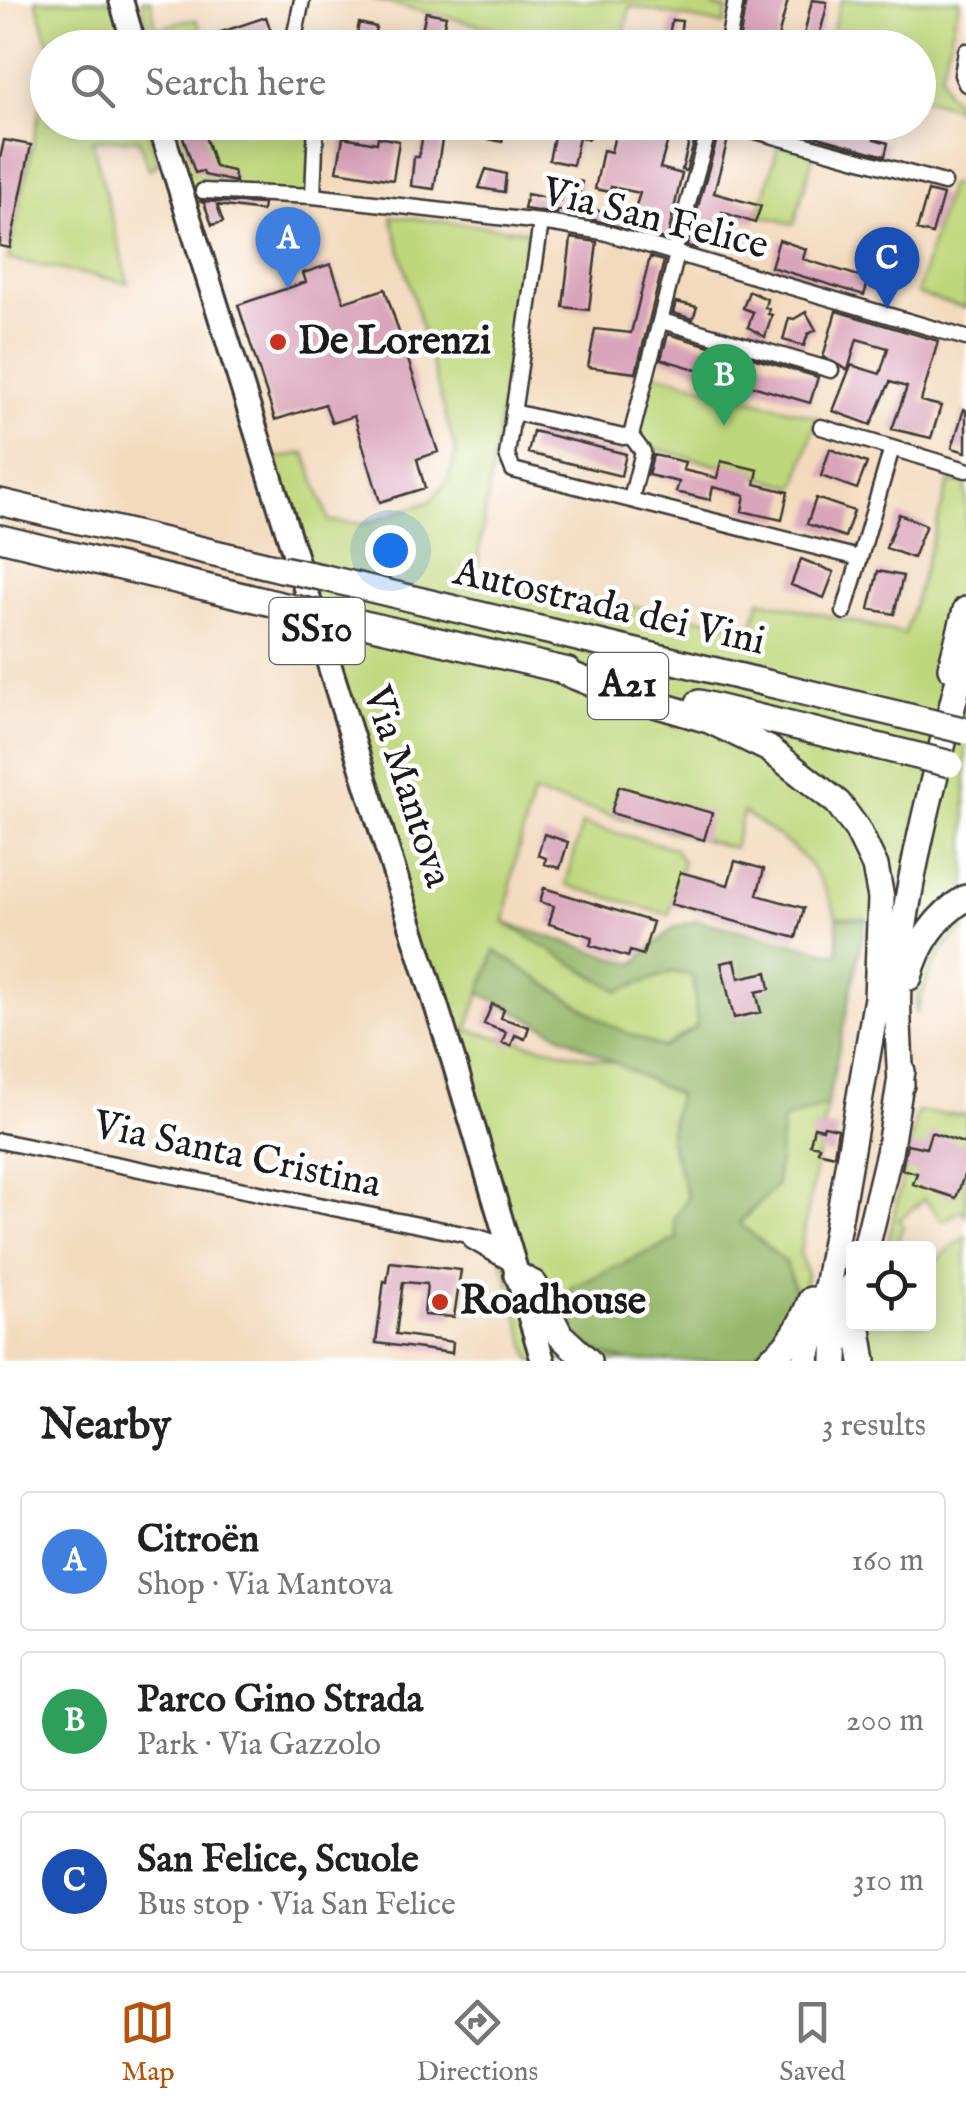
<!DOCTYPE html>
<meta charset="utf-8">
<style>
body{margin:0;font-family:"IM FELL English",serif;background:#f2f2f2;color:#222}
.controls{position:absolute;right:30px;bottom:30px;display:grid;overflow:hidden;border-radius:10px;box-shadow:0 5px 25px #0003}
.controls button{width:90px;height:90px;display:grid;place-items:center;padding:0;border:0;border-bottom:2px solid #e0e0e0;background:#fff;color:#222;font:50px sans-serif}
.you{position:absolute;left:390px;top:550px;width:35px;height:35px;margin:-25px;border:8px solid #fff;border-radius:50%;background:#1a73e8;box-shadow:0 0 0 15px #1a73e833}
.badge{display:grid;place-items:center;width:65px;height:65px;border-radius:50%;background:#b45309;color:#fff;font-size:32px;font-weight:700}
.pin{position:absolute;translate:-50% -82px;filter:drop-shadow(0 2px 5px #0008)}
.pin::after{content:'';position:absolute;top:52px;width:35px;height:30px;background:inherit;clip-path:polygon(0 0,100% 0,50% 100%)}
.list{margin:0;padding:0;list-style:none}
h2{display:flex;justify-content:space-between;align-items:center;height:130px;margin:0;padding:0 40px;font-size:42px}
h2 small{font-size:32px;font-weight:400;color:#767676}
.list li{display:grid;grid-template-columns:65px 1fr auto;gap:30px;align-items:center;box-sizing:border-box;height:140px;margin:0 20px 20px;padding:0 20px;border:2px solid #e0e0e0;border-radius:10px}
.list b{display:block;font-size:38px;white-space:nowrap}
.list p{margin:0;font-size:32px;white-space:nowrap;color:#767676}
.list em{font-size:32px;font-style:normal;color:#767676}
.icon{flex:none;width:55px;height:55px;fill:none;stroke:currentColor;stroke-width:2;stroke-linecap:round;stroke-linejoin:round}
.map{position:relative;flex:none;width:966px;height:1361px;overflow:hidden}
.search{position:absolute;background:#fff;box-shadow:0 5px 25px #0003;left:30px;right:30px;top:30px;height:110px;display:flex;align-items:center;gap:25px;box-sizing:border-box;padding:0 35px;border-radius:55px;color:#767676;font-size:38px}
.sheet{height:610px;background:#fff}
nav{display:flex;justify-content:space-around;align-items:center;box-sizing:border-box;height:140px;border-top:2px solid #e0e0e0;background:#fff;font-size:28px;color:#767676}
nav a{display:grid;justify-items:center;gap:5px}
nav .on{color:#b45309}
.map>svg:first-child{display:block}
.green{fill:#bfd77b;stroke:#6e7a4c;stroke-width:2.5}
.forest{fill:#97b86b;stroke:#5a6a44;stroke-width:2.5}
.building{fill:#d9a5ba}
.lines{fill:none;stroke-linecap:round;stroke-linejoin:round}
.minor-casing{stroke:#3c3834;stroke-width:19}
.primary-casing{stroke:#3c3834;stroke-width:28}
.motorway-casing{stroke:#3c3834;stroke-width:30}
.minor{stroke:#fff;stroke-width:14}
.primary{stroke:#fff;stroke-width:22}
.motorway{stroke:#fff;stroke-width:25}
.motorway-bridge-casing{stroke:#3c3834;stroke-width:30;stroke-linecap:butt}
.motorway-bridge{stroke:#fff;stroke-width:25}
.poi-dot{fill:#c8321e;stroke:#fff;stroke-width:4}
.labels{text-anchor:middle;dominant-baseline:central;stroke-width:9;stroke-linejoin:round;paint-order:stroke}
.shield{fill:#fff;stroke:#606060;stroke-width:2.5}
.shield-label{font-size:38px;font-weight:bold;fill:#1c1c1c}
.street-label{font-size:40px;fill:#1c1c1c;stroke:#fff}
.poi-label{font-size:40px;font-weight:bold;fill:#1c1c1c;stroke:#fff;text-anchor:start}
</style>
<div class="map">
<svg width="966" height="1361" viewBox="0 0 966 1361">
<rect width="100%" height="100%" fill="#fff"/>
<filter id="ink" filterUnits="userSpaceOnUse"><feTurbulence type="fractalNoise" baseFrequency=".01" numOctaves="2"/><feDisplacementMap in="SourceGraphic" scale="20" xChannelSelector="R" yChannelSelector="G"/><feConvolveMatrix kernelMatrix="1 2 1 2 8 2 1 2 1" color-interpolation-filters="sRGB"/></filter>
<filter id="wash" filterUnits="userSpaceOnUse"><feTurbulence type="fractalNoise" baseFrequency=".0048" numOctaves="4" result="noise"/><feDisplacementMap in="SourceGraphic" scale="40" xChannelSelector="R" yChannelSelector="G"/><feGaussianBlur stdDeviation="2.25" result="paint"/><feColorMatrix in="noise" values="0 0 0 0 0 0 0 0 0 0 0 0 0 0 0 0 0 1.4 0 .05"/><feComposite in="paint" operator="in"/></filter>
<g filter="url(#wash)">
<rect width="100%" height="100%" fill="#f3dabd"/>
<!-- green -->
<path class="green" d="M36 0H128L138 37 149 33 142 0H151L156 30 186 20H197L206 47H50Z
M374 0H714L713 7 727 10 724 25 630 6 621 47 493 48 497 29Z
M841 0H960L941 74 947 93 966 110 919 97 918 48 828 47Z
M47 94 48 122 314 123 308 198 184 187 167 130 150 135 158 165 149 169 139 139 92 140 128 283 8 259 41 105Z
M779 143 814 152 794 224 759 215Z
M949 184 966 188V308L917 294Z
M391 216 528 231 475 579 752 627 760 600 905 634 949 482 966 484V928C934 953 927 977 916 1015V971L929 943 866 919 837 917C815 856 794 848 743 812L734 848 533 794 514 866 505 923 619 990 672 972 693 976 697 1026 663 1048 613 1027 495 951 467 1030 615 1063 677 1094 669 1138 688 1197 674 1218 677 1239 600 1353 629 1361H531L273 459 305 453 329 521 366 524 431 501 448 480 456 453Z
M648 371 817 417 796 487 633 442Z
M582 824 674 848 683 862 669 915 566 885Z
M827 1105 800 1253 807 1275 799 1302 854 1324H928L929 1266 966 1236V1361H732L750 1356 786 1263 739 1224 776 1186 782 1120Z
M917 1112 966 1115V1216L962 1210 943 1221 924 1199 899 1220 903 1226 895 1248 887 1246Z"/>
<!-- forest -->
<path class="forest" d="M837 917 866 919 827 1105 783 1120 776 1186 739 1223 786 1263 799 1302 779 1340 750 1356 732 1361H629L600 1353 574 1334 570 1288 677 1239 674 1218 688 1197 669 1138 677 1095 480 993 495 951 613 1027 663 1048 697 1026 693 976 672 972 619 991 505 923 634 964 673 928 697 920 838 954Z"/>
<g id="blocks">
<!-- building -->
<path class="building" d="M746 0H788L775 48H738Z
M812 0 827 2 826 10 816 48H801Z
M426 12 446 16 439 48H418Z
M266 17 276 46 219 48 215 34Z
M672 20 682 21 679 41 687 43V48H642V34L668 39Z
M359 23 376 27 372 48H354Z
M460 30 474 35 470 48H454Z
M178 122H243L205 136 215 167 233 171 236 182 204 175 203 171 195 173Z
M425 122H437L435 133 443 134 434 189 411 186 414 157H419Z
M489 122H506L502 142 485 138Z
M557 122H592L588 139 579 137 573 165 549 160Z
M618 122H669L684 127 685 122H700L686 171 682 170 690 138 670 133 660 168 682 174 667 240 558 210 557 214 524 209 527 194 561 201 567 178 582 182 576 204 631 221 640 193 611 187 610 192 595 189 603 150 611 152Z
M811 122H879L874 139 888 143 885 156 808 134Z
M719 132 729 135 714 193 761 206 755 223 722 212 713 242 700 238 697 248 687 246Z
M343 137 377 143 378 137 399 141 393 180 337 171Z
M4 140 31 145 10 248 0 246V159Z
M486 169 506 174 504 192 479 188Z
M928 191 943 195 932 234 917 230Z
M199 201 263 204 262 211 217 205 223 222 212 225 204 203Z
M571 238 597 242 589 310 563 307Z
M779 240 806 249 803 259 869 279 864 295 771 267Z
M650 257 664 261 636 373 588 367 595 329 631 333Z
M331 264 344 302 385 289 438 452 417 459 425 488 380 502 354 416 332 423 325 404 275 420 238 305 306 282 303 273Z
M749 291 767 299 765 307 769 308 768 314 772 315 765 337 748 327 753 312 743 308Z
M676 302 697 307 693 319 673 313Z
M836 311 938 341 921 401 941 406 931 438 892 429 907 387 890 382 871 425 833 411 851 365 880 374 888 348 857 339 848 370 823 357Z
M806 312 816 330 808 334 804 346 783 340 789 318 794 319Z
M668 334 818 377 810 403 661 359Z
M964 409 966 410V452L952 448Z
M533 431 626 454 621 476 528 453Z
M830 449 867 463 857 489 821 476Z
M653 455 685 462 683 470 717 478 721 461 758 470 755 484 788 492 782 520 742 511 745 495 713 487 710 500 676 492 679 482 648 475Z
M816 498 854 511 845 537 807 524Z
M899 514 926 525 913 558 886 548Z
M801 559 834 572 824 598 791 585Z
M878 571 903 576 894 614 869 609Z
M619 786 712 813 704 840 611 813Z
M544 834 568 842 560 868 545 864 546 858 538 855Z
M735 861 764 869 757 895 804 908 796 938 671 904 680 872 728 885Z
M544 888 653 922 643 955 630 951 628 957 590 945 593 937 549 924 554 906 540 902Z
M735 960 739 978 767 972 770 989 756 992 761 1012 734 1018 721 963Z
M492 1004 504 1009 501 1018 529 1027 525 1039 515 1035 511 1046 502 1043 506 1032 484 1024Z
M824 1126 838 1129 834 1155 818 1151 819 1146 810 1144 814 1127 823 1129Z
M931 1132 966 1144V1170L956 1198 913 1184 917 1173 902 1169 907 1144 926 1148Z
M390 1262 461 1270 454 1317 424 1315 427 1284 403 1282 396 1334 453 1342 452 1353 376 1343 384 1281 387 1282Z"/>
</g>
</g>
<g filter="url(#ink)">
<use href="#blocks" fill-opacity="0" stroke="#3c3834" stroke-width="2.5"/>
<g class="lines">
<defs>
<path id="minor" d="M292 48 302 0
M727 48 736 0
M966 51 962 75 966 84
M723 122 944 183
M203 191 313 196 541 222 603 232 966 338
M313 196 316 122
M541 222 507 455 513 470 859 558
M674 253 711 122
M662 321 831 370
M513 412 623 437 631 436
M821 427 966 470
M631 436 677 254
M631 499 643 452 631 436
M844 612 892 448
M0 1141 478 1237 509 1247
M471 1241 513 1265"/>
<path id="primary" d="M121 0 135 48
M159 122 453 1059 543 1361"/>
<path id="motorway" d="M0 502 282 569
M0 538 293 608
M321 577 901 715
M334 617 568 671
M554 668 614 692 709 720 769 749 838 803 857 829 875 866 881 898 877 998 828 1282 806 1361
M951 668 966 610
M699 703 922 757
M909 977C917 944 937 915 966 898
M901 1085C899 1041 895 997 900 954 912 852 942 750 966 651
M866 1248 889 1153 902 1071
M517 1275 534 1284 560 1335 588 1361
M857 1324 863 1361
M769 1361C792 1344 801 1326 811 1300
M835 1361C835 1333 842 1308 854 1283"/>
</defs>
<!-- minor casing -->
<use href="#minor" class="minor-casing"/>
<!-- primary casing -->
<use href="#primary" class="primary-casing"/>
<!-- motorway casing -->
<use href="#motorway" class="motorway-casing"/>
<!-- minor -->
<use href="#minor" class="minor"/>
<!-- primary -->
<use href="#primary" class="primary"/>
<!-- motorway -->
<use href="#motorway" class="motorway"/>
<defs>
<path id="motorway-bridge" d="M282 569 321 577
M293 608 334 617
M901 715 966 731
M922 757 950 764"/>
</defs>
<!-- motorway-bridge casing -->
<use href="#motorway-bridge" class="motorway-bridge-casing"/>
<!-- motorway-bridge -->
<use href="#motorway-bridge" class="motorway-bridge"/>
</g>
</g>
<!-- markers -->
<g class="poi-dot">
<circle cx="278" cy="342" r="10"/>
<circle cx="440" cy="1302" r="10"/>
</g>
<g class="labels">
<!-- shield labels -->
<g class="shield">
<rect x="269.5" y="598" width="95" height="66" rx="8"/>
<rect x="588" y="653" width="80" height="66" rx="8"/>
</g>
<g class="shield-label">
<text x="317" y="631">SS10</text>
<text x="628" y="686">A21</text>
</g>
<!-- street labels -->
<g class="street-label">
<text transform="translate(655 220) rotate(14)">Via San Felice</text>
<text transform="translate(609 608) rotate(13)">Autostrada dei Vini</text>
<text transform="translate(406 787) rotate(72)">Via Mantova</text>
<text transform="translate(237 1156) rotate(12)">Via Santa Cristina</text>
</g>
<!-- poi labels -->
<g class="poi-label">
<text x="298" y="342">De Lorenzi</text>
<text x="460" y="1302">Roadhouse</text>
</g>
</g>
</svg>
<div class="controls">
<button><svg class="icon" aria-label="locate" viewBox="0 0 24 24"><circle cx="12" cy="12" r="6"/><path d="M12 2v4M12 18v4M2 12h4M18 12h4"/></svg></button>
</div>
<div class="you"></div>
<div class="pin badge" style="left:288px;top:289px;background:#3f7fe0">A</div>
<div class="pin badge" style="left:724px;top:426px;background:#2e9e5b">B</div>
<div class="pin badge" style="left:887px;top:309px;background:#1a4fb4">C</div>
<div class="search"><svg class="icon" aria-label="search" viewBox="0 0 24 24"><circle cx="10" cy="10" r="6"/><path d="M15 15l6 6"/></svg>Search here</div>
</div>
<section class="sheet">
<h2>Nearby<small>3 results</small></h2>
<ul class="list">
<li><span class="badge" style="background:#3f7fe0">A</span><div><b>Citroën</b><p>Shop · Via Mantova</p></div><em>160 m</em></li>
<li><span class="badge" style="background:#2e9e5b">B</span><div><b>Parco Gino Strada</b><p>Park · Via Gazzolo</p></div><em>200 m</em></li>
<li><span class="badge" style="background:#1a4fb4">C</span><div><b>San Felice, Scuole</b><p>Bus stop · Via San Felice</p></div><em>310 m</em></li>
</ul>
</section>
<nav>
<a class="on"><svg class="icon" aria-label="map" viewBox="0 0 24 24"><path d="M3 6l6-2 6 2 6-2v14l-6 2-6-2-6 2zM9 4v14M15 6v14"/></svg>Map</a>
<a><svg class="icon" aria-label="directions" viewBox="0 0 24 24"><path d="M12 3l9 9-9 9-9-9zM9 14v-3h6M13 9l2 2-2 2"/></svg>Directions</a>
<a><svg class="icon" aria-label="saved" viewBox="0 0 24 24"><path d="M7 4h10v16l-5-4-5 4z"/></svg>Saved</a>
</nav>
